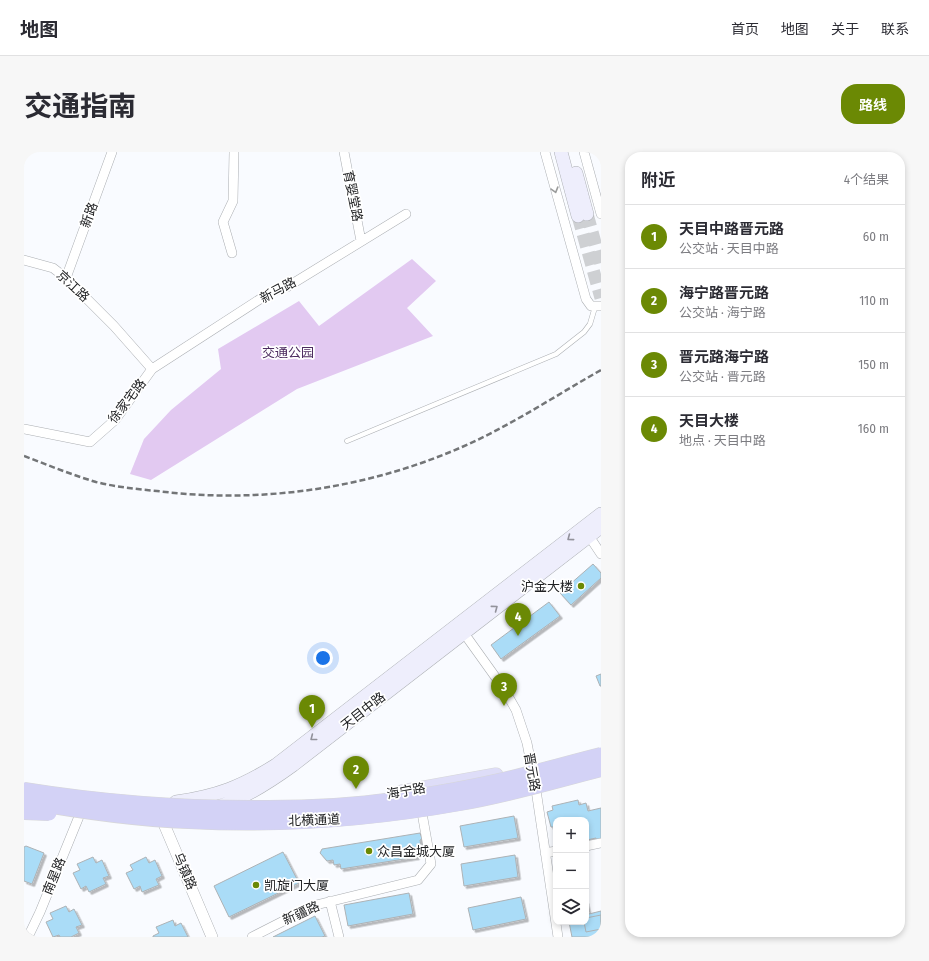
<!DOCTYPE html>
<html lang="zh">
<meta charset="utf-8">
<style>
body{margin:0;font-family:"Fira Sans Condensed","Noto Sans SC",sans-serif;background:#f7f7f7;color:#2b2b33}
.controls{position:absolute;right:12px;bottom:12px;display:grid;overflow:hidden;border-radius:8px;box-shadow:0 2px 6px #0003}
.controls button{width:36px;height:36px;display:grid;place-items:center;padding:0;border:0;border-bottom:1px solid #e1e1e2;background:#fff;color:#2b2b33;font:20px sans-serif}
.you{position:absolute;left:299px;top:506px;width:14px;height:14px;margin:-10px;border:3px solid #fff;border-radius:50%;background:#1a73e8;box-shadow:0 0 0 6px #1a73e833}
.badge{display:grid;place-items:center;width:26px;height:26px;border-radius:50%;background:#6b8904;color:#fff;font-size:13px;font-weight:700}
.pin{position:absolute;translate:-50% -33px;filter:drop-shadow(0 1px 2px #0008)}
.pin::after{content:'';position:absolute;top:21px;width:14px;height:12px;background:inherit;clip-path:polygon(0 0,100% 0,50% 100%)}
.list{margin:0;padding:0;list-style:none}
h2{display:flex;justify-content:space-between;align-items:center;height:52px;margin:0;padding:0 16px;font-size:17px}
h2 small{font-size:13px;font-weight:400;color:#7c7c81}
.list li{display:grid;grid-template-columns:26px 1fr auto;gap:12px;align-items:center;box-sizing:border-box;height:64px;padding:0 16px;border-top:1px solid #e1e1e2}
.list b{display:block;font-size:15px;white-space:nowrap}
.list p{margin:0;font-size:13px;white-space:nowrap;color:#7c7c81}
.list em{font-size:13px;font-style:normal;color:#7c7c81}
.icon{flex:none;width:22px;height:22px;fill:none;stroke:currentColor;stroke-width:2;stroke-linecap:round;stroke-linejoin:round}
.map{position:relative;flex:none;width:577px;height:785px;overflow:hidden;border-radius:16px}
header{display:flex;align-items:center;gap:24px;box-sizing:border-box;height:56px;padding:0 20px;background:#fff;border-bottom:1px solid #e1e1e2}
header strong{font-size:19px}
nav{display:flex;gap:22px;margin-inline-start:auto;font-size:14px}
.intro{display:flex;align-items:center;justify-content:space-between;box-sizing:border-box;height:96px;padding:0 24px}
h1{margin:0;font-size:28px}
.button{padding:10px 18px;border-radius:16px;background:#6b8904;color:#fff;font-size:14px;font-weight:700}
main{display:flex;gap:24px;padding:0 24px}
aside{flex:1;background:#fff;border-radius:16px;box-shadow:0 2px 6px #0003}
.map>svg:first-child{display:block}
.green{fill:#e2c9f1}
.building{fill:#aadcf7;stroke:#adb2b5;filter:url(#shadow)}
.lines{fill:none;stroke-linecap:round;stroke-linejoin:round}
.secondary-tunnel{stroke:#ced0d3;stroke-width:13;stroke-dasharray:13 6;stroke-linecap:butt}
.service-casing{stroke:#acafb3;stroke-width:5.5}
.minor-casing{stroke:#acafb3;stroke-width:10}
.tertiary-casing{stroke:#acafb3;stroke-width:12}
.secondary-casing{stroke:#acafb3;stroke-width:14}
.primary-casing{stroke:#d7d7d8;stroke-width:15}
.service{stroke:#fff;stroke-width:4.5}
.minor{stroke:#fff;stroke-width:9}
.tertiary{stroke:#fff;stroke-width:11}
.secondary{stroke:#eeeefc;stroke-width:13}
.primary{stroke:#deddf8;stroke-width:14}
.rail{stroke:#737577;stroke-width:2.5;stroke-dasharray:6 3;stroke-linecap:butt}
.trunk-bridge-casing{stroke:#d7d7d8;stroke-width:16;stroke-linecap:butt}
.trunk-bridge{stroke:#d3d2f6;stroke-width:15}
.oneway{stroke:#9b9c9c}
.oneway2{stroke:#92929b}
.poi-dot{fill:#6b8904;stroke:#fff;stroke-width:1.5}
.labels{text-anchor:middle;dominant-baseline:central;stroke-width:3.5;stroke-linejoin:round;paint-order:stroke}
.street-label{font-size:13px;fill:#212224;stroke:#fff}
.park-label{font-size:13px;fill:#4c2b5f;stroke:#fff}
.poi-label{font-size:13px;fill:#212224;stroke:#fff;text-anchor:start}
</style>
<header>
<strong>地图</strong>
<nav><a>首页</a><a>地图</a><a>关于</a><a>联系</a></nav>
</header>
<div class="intro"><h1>交通指南</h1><a class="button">路线</a></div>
<main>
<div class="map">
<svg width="577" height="785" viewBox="0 0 577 785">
<defs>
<filter id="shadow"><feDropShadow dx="2.5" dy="2.5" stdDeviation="0" flood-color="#0004"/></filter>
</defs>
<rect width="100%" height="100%" fill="#f9fbff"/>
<!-- green -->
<path class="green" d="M388 107 412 129 383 156 409 184 273 237 127 328 106 322 120 287 147 258 197 217 194 197 275 149 295 174Z"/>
<!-- building -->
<path class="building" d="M569 412 577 421V426L547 453 536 441Z
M525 450 536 464 477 507 467 493Z
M577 522V534H576L572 524Z
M554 648 555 653 562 651 564 659 577 656V687L572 689V686L563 688 562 668H532V682L530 675H527L523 660 529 658 528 654Z
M490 664 494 686 440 695 436 674Z
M396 681 398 687 396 688 397 695 392 696 393 705 317 717 316 712 310 713 309 708 303 709 296 701 298 697Z
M2 694 20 701 8 732 0 729V695Z
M259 700 275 731 205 765 190 734Z
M491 703 494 725 440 734 437 712Z
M69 705 72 711 78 708 85 724 79 726 82 732 65 740 62 734 57 737 49 721 56 718 53 712Z
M122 705 125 711 131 708 138 724 132 727 135 733 118 740 116 734 110 737 102 721 109 718 106 713Z
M385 741 389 762 324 774 320 753Z
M497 745 502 767 449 778 444 756Z
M562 749 565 762 577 759V785H548L545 770H562Z
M42 754 45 760 50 757 58 773 52 775 55 781 47 785H36L35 783 29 785 22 770 29 767 26 761Z
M577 763V777L562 780 560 770H562V766Z
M291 764 301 784 298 785H249Z
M149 768 151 774 157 771 164 785H129V784L135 781 132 775Z"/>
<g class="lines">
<!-- secondary-tunnel -->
<path class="secondary-tunnel" d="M563 62 577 112
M554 64 577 146"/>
<defs>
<path id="service" d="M323 289 532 202 560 180 566 172 571 155"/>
<path id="minor" d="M320 0 337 89
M521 0 562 147 567 154H577
M560 0 577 62
M208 101 199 70 209 49 210 0
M0 108 29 116 42 126 90 174 128 217 91 268 66 290 0 277
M42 126 88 0
M128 217 247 140 263 135 382 62
M565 384 577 402
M437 477 480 537 492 558 503 591 512 638 534 785
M562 694 577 691
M521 701 532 699
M306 749 315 785
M4 785 16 760 56 662
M228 785 279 759 292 753 394 728 407 712 398 661"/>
<path id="tertiary" d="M138 662 140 672 188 785"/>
<path id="secondary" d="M537 0 554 64
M552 21 563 62
M152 650C193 644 217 635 252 613L577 362
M194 655C221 646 247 629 269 613L577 375"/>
<path id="primary" d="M378 640 472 623"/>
</defs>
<!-- service casing -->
<use href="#service" class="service-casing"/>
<!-- minor casing -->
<use href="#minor" class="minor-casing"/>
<!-- tertiary casing -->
<use href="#tertiary" class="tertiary-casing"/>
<!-- secondary casing -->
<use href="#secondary" class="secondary-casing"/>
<!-- primary casing -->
<use href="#primary" class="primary-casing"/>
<!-- service -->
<use href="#service" class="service"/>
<!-- minor -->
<use href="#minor" class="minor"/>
<!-- tertiary -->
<use href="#tertiary" class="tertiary"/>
<!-- secondary -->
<use href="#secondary" class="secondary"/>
<!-- primary -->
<use href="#primary" class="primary"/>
<!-- rail -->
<path class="rail" d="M0 304C24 313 48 323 72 330 92 335 112 337 133 339 236 352 342 337 438 295 486 274 531 244 577 218"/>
<defs>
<path id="trunk-bridge" d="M0 638C81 651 162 657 244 656 286 656 328 654 370 648 411 642 452 635 492 625 521 618 549 610 577 603
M0 649C55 659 110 667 165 669 256 674 347 667 436 651 484 643 530 629 577 617
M0 660 25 661"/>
</defs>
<!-- trunk-bridge casing -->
<use href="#trunk-bridge" class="trunk-bridge-casing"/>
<!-- trunk-bridge -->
<use href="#trunk-bridge" class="trunk-bridge"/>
</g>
<!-- one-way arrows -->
<defs><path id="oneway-chevron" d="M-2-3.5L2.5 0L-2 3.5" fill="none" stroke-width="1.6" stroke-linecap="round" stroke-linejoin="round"/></defs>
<use class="oneway" href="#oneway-chevron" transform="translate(531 38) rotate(74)"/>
<g class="oneway2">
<use href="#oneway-chevron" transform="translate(546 386) rotate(143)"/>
<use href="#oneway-chevron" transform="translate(471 456) rotate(-37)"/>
<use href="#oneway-chevron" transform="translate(289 586) rotate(142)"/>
</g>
<!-- markers -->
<g class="poi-dot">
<circle cx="557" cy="434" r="4"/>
<circle cx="345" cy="699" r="4"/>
<circle cx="232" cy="733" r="4"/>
</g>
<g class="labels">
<!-- street labels -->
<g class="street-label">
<text transform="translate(329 44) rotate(79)">育婴堂路</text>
<text transform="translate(65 63) rotate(-70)">新路</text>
<text transform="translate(49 134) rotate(43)">京江路</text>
<text transform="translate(254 138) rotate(-28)">新马路</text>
<text transform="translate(103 249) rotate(-52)">徐家宅路</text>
<text transform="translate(339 559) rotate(-38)">天目中路</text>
<text transform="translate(508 620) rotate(80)">晋元路</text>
<text transform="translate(382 639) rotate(-10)">海宁路</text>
<text transform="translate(290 668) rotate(-2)">北横通道</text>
<text transform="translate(161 719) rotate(67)">乌镇路</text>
<text transform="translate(30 724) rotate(-68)">南星路</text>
<text transform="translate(277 761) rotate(-24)">新疆路</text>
</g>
<!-- park labels -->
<g class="park-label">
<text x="264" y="200">交通公园</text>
</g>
<!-- poi labels -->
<g class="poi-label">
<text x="549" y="434" text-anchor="end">沪金大楼</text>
<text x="353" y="699">众昌金城大厦</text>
<text x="240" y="733">凯旋门大厦</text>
</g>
</g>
</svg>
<div class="controls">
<button>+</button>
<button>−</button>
<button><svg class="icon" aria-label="layers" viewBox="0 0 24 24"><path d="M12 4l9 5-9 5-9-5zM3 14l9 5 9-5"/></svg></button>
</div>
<div class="you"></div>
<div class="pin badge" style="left:288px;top:576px">1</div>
<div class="pin badge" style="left:332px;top:637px">2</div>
<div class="pin badge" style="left:480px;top:554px">3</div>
<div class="pin badge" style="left:494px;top:484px">4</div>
</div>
<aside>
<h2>附近<small>4个结果</small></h2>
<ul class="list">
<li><span class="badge">1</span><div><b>天目中路晋元路</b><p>公交站 · 天目中路</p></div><em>60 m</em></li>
<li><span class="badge">2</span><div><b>海宁路晋元路</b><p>公交站 · 海宁路</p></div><em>110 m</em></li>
<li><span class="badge">3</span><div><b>晋元路海宁路</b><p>公交站 · 晋元路</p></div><em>150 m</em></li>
<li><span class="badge">4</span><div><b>天目大楼</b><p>地点 · 天目中路</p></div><em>160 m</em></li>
</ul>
</aside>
</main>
